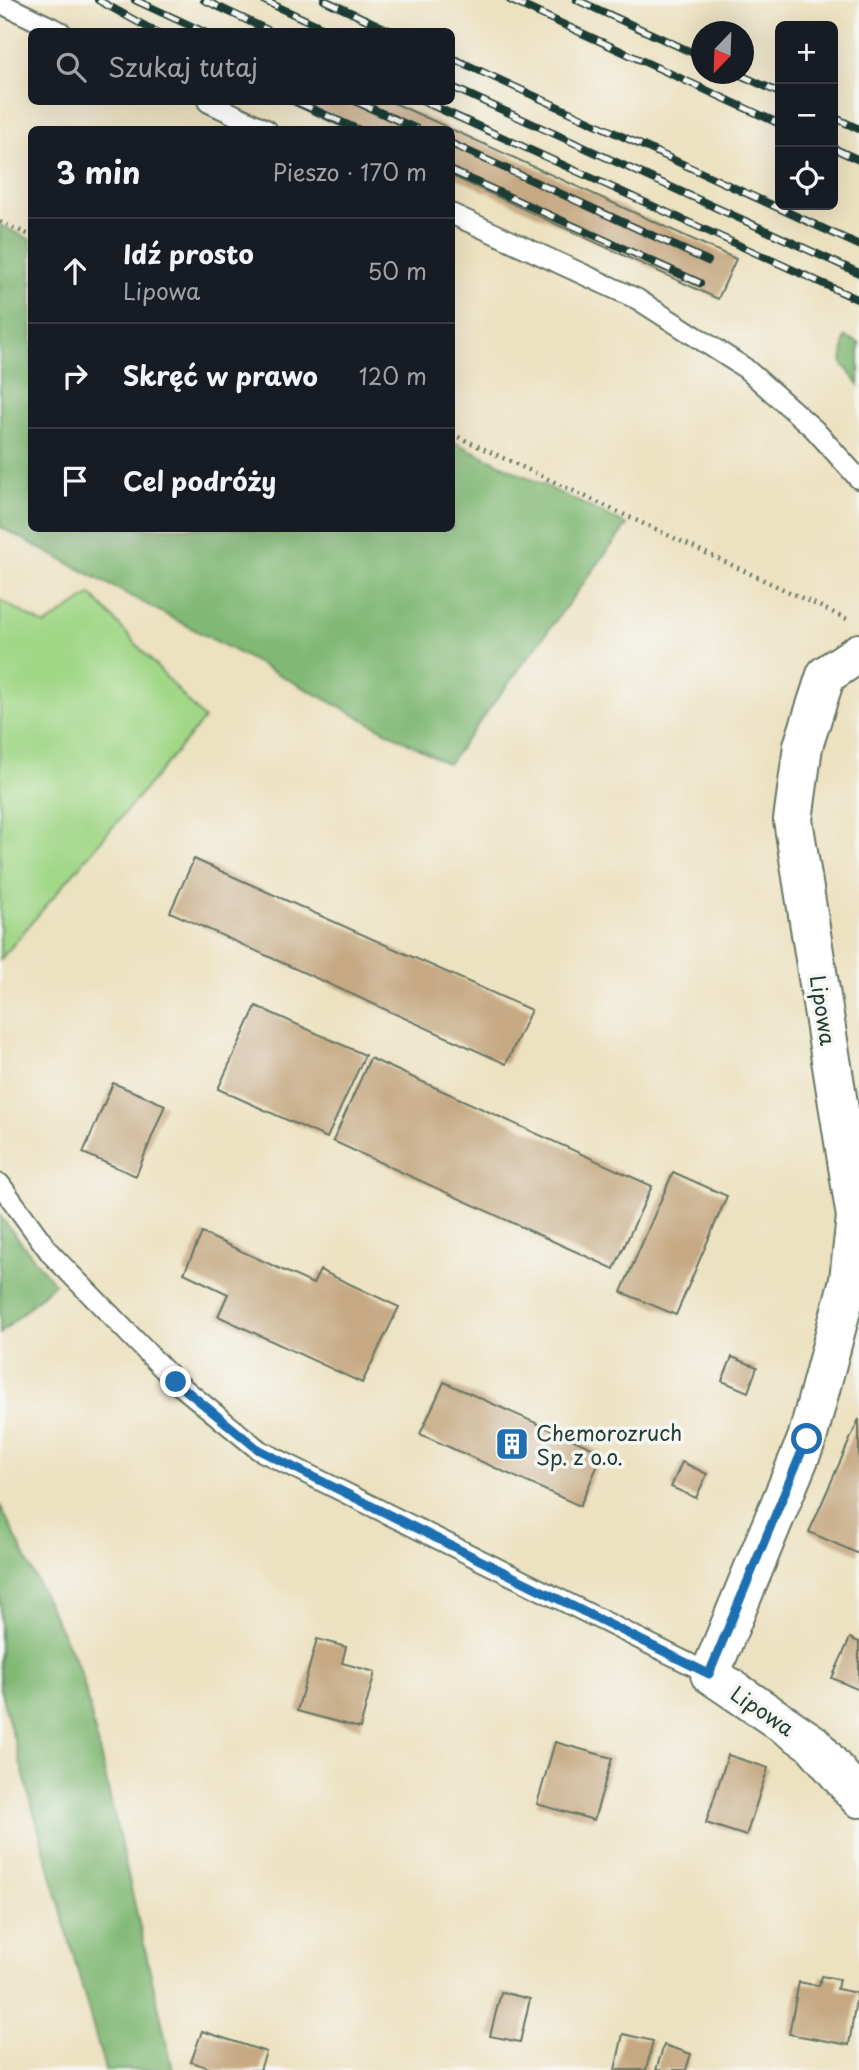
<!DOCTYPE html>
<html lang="pl">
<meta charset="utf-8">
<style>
body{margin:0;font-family:"Playpen Sans",sans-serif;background:#242831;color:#f1f3f6}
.controls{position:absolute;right:21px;top:21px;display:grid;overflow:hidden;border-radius:10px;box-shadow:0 7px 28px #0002}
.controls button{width:63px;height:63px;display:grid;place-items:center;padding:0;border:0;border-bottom:2px solid #363941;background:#171b24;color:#f1f3f6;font:35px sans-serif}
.compass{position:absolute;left:691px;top:21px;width:63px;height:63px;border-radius:50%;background:#171b24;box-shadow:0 7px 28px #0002;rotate:203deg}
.stop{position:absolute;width:21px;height:21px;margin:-16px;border:5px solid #1f6fb2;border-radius:50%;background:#fff}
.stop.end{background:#1f6fb2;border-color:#fff;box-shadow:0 2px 7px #0008}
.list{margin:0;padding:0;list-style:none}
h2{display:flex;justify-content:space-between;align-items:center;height:91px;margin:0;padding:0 28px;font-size:30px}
h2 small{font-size:23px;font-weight:400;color:#9ea1a6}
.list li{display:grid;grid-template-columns:46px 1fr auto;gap:21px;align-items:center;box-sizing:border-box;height:105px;padding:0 28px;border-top:2px solid #363941}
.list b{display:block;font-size:26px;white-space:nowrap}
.list p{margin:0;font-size:23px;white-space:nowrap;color:#9ea1a6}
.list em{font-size:23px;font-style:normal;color:#9ea1a6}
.icon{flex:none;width:38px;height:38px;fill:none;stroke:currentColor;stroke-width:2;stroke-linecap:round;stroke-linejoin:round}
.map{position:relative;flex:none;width:859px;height:2070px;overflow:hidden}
.search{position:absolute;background:#171b24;box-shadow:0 7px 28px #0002;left:28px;top:28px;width:427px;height:77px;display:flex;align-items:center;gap:18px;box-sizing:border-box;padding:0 24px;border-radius:10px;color:#9ea1a6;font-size:26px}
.panel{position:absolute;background:#171b24;box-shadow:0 7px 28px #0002;left:28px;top:126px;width:427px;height:406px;border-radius:10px}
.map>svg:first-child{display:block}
.green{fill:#a2d788;stroke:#608a5e;stroke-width:2}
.forest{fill:#81b874;stroke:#507a54;stroke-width:2}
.building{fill:#c6a983}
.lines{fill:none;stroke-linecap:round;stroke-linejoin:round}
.service-casing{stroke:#677665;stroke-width:23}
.minor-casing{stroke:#677665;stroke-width:42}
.path{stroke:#677665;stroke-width:4.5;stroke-dasharray:2 5;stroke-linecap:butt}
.service{stroke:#fff;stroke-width:19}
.minor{stroke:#fff;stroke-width:38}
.rail-casing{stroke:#1f3d34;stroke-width:8}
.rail{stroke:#f6f6f2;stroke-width:5;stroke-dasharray:16;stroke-linecap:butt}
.route{stroke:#1f6fb2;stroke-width:9}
.labels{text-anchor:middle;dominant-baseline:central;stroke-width:7;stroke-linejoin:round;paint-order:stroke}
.street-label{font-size:21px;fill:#1f3d34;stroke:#f6f6f2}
.poi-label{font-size:21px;fill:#1f3d34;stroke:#f6f6f2;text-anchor:start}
</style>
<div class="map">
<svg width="859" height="2070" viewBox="0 0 859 2070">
<rect width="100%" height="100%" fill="#f6f6f2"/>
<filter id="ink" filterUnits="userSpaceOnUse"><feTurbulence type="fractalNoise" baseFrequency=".0143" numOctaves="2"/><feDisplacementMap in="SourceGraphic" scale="14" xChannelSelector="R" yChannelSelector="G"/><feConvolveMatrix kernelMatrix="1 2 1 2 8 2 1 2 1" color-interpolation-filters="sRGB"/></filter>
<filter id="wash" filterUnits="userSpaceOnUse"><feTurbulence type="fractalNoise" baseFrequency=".00686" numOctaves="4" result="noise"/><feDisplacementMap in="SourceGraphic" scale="28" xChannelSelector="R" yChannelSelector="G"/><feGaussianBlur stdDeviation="1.57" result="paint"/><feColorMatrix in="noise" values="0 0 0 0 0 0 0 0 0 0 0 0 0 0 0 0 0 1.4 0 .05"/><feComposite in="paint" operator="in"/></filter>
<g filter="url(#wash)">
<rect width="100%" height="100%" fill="#ece1c0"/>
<!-- green -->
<path class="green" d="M91 594 204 719 0 960V600L45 625Z"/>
<!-- forest -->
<path class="forest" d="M0 225 31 240 32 528H452V441L627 525 448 764 0 527Z
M845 337 859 343V385L842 363Z
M0 1216 54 1284 0 1334Z
M0 1505 81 1672 173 2070H105L0 1689Z"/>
<g id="blocks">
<!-- building -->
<path class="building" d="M288 102H392L736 259 718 299 452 176V130H349Z
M194 859 531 1010 506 1064 170 912Z
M256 1006 365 1055 327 1138 218 1089Z
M370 1058 652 1186 614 1269 333 1141Z
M113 1083 165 1105 136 1176 83 1153Z
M673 1172 727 1196 676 1315 621 1292Z
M202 1233 313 1284 320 1270 399 1307 362 1383 218 1316 228 1294 184 1273Z
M732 1357 757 1367 748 1392 722 1381Z
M444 1382 603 1453 580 1506 420 1434Z
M859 1419V1554L809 1532Z
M682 1462 707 1474 696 1498 671 1487Z
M850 1638 859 1642V1690L832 1678Z
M317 1639 346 1647 342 1663 375 1672 360 1728 297 1711Z
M555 1742 612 1758 594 1820 537 1804Z
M728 1755 768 1768 746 1836 706 1823Z
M821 1976 839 1979 837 1989 857 1993 849 2045 789 2034 799 1982 819 1986Z
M501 1992 530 1999 520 2042 490 2036Z
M202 2031 266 2052 260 2070H215L191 2062Z
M623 2034 653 2041 646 2070H615Z
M664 2045 691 2054 686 2070H656Z"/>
</g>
</g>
<g filter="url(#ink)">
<use href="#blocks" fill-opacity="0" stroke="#677665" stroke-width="2"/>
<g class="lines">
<defs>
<path id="service" d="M0 3 61 32
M208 102 267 130
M452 214 637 299 745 368 814 429 859 479
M0 1184 51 1254 176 1382 259 1450 710 1674"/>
<path id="minor" d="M859 653 826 675 803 746 793 820 856 1217 849 1280 807 1439 710 1674 813 1744 859 1798"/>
</defs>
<!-- service casing -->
<use href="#service" class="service-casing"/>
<!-- minor casing -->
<use href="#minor" class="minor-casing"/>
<!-- path -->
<path class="path" d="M0 222 32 236
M452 434 849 620"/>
<!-- service -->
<use href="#service" class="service"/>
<!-- minor -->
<use href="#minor" class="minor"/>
<defs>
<path id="rail" d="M98 0 156 32
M135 0 204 32
M204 0 272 32
M263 0 332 32
M324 0 393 32
M510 0 780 124
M577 0 702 57
M452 58 859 245
M738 74 780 93
M452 87 859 273
M297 102 359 130
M357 102 419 130
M425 102 859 300
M833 117 859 129
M452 144 708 261
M833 148 859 160
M452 171 700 283"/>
</defs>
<!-- rail casing -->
<use href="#rail" class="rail-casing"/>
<!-- rail -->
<use href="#rail" class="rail"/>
</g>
</g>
<g class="lines" filter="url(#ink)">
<!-- route -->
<path class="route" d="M176 1382 259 1450 709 1674 807 1439"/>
</g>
<!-- icons -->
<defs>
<symbol id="building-square" viewBox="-11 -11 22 22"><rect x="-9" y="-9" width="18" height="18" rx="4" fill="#1f6fb2" stroke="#f6f6f2"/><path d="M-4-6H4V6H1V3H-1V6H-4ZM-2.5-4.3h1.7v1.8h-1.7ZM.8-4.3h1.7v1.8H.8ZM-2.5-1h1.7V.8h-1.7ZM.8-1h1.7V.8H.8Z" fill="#fff"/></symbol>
</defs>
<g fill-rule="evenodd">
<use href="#building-square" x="493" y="1425" width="38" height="38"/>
</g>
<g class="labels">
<!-- street labels -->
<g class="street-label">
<text transform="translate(824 1010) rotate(81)">Lipowa</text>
<text transform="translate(763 1710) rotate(34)">Lipowa</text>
</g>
<!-- poi labels -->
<g class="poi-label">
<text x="536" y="1432">Chemorozruch<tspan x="536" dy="24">Sp. z o.o.</tspan></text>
</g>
</g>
</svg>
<div class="controls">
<button>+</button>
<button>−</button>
<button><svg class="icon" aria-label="locate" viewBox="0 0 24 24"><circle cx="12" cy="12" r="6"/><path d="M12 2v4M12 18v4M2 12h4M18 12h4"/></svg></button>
</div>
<svg class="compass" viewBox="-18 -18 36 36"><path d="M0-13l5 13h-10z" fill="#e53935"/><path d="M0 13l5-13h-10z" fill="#9ea1a6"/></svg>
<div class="stop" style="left:807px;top:1439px"></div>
<div class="stop end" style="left:176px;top:1382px"></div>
<div class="search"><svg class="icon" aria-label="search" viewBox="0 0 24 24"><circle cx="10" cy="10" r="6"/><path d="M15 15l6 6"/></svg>Szukaj tutaj</div>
<section class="panel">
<h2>3 min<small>Pieszo · 170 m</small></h2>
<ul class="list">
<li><svg class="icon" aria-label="ahead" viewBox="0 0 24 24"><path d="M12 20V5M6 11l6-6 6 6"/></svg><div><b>Idź prosto</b><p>Lipowa</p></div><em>50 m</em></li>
<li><svg class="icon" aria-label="right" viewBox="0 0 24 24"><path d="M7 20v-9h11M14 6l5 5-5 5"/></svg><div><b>Skręć w prawo</b></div><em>120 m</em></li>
<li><svg class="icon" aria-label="arrive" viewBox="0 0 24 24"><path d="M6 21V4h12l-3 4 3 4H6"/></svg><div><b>Cel podróży</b></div></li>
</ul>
</section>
</div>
